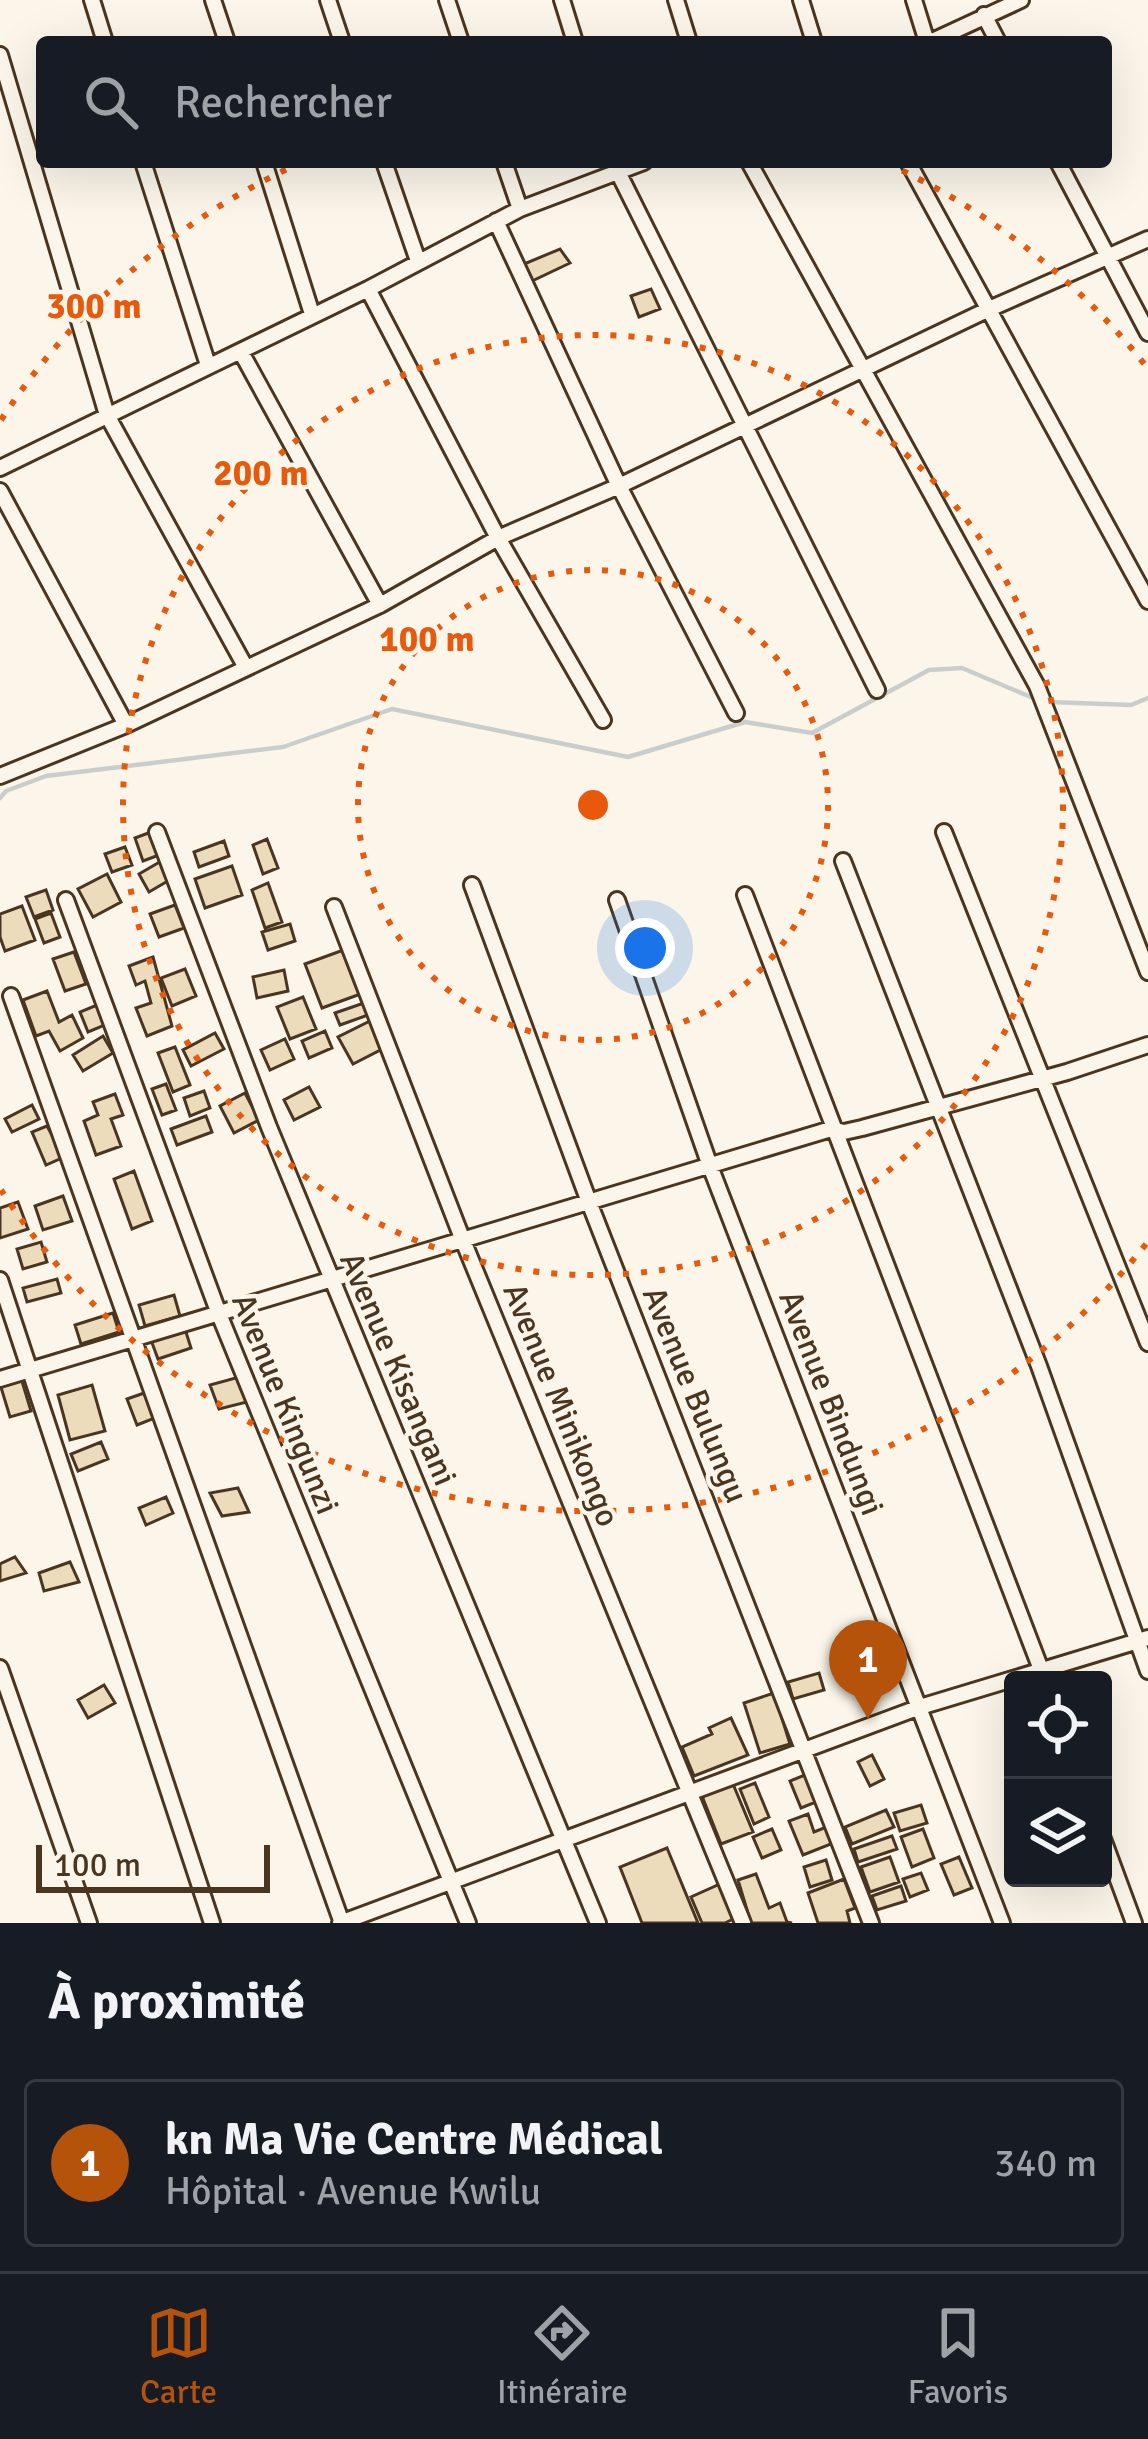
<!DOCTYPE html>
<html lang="fr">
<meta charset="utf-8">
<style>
body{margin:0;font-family:Signika,sans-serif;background:#242831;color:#f1f3f6}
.controls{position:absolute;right:36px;bottom:36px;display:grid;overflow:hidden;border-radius:12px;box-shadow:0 12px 48px #0002}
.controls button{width:108px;height:108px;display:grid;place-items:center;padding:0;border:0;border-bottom:3px solid #363941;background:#171b24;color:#f1f3f6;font:60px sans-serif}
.scale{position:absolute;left:36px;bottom:30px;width:234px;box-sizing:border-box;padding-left:12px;border:6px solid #4a3520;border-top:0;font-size:33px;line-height:42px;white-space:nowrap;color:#4a3520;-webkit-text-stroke:9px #fbf6e9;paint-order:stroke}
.you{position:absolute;left:645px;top:948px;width:42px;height:42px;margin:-30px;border:9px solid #fff;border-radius:50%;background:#1a73e8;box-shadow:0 0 0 18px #1a73e833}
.badge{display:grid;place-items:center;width:78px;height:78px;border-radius:50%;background:#b45309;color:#fff;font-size:39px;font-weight:700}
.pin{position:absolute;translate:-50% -99px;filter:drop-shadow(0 3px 6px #0008)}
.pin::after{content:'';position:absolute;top:63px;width:42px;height:36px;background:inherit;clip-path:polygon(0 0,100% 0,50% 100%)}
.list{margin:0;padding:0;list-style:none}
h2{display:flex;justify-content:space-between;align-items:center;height:156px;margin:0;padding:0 48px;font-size:51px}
h2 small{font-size:39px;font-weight:400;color:#9ea1a6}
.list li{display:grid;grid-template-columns:78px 1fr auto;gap:36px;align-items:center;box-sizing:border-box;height:168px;margin:0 24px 24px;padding:0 24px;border:3px solid #363941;border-radius:12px}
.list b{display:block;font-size:45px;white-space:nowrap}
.list p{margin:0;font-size:39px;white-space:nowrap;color:#9ea1a6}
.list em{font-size:39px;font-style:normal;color:#9ea1a6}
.icon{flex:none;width:66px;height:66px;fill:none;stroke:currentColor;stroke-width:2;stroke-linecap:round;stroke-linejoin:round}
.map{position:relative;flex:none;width:1148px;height:1923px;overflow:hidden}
.search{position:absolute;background:#171b24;box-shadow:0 12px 48px #0002;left:36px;right:36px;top:36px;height:132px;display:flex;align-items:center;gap:30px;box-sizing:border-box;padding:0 42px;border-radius:12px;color:#9ea1a6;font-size:45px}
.sheet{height:348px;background:#171b24}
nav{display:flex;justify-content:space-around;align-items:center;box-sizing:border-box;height:168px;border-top:3px solid #363941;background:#171b24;font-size:33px;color:#9ea1a6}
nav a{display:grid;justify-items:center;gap:6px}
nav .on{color:#b45309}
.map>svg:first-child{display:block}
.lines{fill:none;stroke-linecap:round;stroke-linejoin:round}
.stream{stroke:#c9cecd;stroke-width:4.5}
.building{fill:#ecdcbc;stroke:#4a3520;stroke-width:3}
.street-casing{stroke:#4a3520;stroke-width:20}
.street{stroke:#fbf6e9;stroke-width:14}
.ring{fill:none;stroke:#e8590c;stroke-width:6;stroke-dasharray:6 12}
.labels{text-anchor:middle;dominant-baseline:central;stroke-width:9;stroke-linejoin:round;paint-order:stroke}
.street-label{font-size:33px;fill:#4a3520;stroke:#fbf6e9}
.centre{fill:#e8590c;stroke:#fbf6e9;stroke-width:6}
.ring-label{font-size:36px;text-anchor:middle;font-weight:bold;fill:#e8590c;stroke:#fbf6e9;stroke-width:9;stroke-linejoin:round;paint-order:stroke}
</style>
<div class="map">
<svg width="1148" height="1923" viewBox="0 0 1148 1923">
<rect width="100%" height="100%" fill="#fbf6e9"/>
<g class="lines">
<!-- stream -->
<path class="stream" d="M1050 702 1131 705 1148 698
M0 798 6 791 46 776 283 747 392 709 628 757 745 722 812 733 929 670 962 668 1038 700"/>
</g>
<!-- building -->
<path class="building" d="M560 249 570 263 532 281 524 264Z
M651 289 660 309 639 317 631 296Z
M151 832 159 855 143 861 135 838Z
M267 839 278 868 263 874 253 845Z
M224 841 229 856 199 867 194 852Z
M125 847 132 865 112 872 105 854Z
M163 860 173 878 149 892 139 874Z
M232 866 242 895 205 908 195 879Z
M107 874 121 902 93 917 78 889Z
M268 883 282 922 265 928 252 890Z
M46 890 53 910 34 917 26 897Z
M175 905 184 928 159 937 150 914Z
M22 906 35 940 5 951 0 937V914Z
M51 913 60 937 44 943 35 919Z
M290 924 295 941 268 950 262 932Z
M349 948 366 992 322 1008 305 964Z
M74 952 86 984 65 991 53 959Z
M153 957 172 1026 147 1036 136 1008 151 1003 145 981 136 985 129 966Z
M185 969 196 996 172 1006 161 978Z
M284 970 288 991 257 998 253 977Z
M47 991 59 1022 72 1015 83 1038 60 1051 49 1031 36 1036 23 1000Z
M303 997 316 1029 290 1039 277 1007Z
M364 1003 368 1015 340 1025 335 1013Z
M97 1005 105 1025 88 1032 80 1012Z
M376 1018 390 1045 353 1064 338 1037Z
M325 1031 332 1048 309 1058 302 1041Z
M215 1033 224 1049 191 1066 183 1050Z
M103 1036 113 1053 83 1071 73 1055Z
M285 1039 294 1059 270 1070 261 1050Z
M175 1047 190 1085 173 1092 158 1053Z
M166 1084 176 1110 162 1115 152 1089Z
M309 1087 320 1107 294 1120 284 1100Z
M204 1091 210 1108 190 1116 184 1098Z
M245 1093 259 1120 234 1133 220 1106Z
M115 1094 123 1115 111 1119 121 1146 96 1155 84 1121 98 1115 93 1102Z
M32 1105 39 1119 12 1132 5 1119Z
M206 1116 212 1132 177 1145 171 1129Z
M47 1126 64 1157 46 1165 32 1132Z
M134 1171 152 1221 132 1229 114 1179Z
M63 1196 72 1221 43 1230 35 1206Z
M18 1202 28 1229 0 1238V1208Z
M41 1242 47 1262 23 1269 17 1249Z
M57 1279 61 1293 27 1302 23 1288Z
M174 1295 180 1316 145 1326 139 1305Z
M113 1313 119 1332 81 1344 75 1325Z
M185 1329 191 1348 158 1359 151 1340Z
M239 1377 247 1402 219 1409 210 1385Z
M21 1378 31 1411 10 1417 0 1384Z
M92 1385 105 1431 70 1440 58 1395Z
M150 1391 160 1416 137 1425 127 1399Z
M101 1442 108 1459 78 1471 71 1454Z
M238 1488 249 1512 222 1516 210 1493Z
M166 1497 173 1513 146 1525 139 1508Z
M15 1557 26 1573 0 1581V1564Z
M70 1562 79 1582 44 1591 39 1573Z
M819 1673 824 1690 793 1699 788 1682Z
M104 1685 115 1703 88 1718 78 1700Z
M774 1693 790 1744 760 1753 744 1703Z
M731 1718 748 1755 694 1776 682 1747 712 1734 709 1728Z
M872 1755 884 1779 870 1786 858 1762Z
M805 1775 816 1802 801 1808 790 1781Z
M755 1783 769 1817 754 1824 740 1789Z
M733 1784 753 1832 721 1844 702 1796Z
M921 1805 927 1823 900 1831 894 1813Z
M886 1810 894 1827 852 1844 845 1827Z
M808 1814 814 1832 829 1826 836 1842 803 1855 789 1821Z
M772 1829 781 1850 762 1858 753 1837Z
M923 1829 934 1858 912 1867 901 1837Z
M892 1836 897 1849 858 1862 854 1849Z
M667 1848 698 1923H642L620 1867Z
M890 1857 899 1882 870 1892 861 1867Z
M959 1857 972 1888 954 1895 941 1864Z
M826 1860 832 1880 810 1887 804 1867Z
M921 1873 928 1890 910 1897 903 1879Z
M756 1874 769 1908 780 1903 787 1922 792 1923H751L738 1880Z
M844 1879 855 1908 847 1911 850 1923H818L808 1893Z
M720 1884 735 1918 725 1923H702L691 1897Z
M901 1886 906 1901 877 1910 872 1896Z"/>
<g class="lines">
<defs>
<path id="street" d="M92 0 105 42
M213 0 227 42
M328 0 342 42
M447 0 461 42
M562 0 575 42
M676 0 689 42
M801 0 814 42
M914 0 927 42
M984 15 998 42
M930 42 1021 0
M0 55 107 415 245 666
M143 162 208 365
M264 162 312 314
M384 162 418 261
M504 162 520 209
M613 162 877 690
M749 162 1037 686 1148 972
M908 162 1148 601
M1058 162 1148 333
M496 221 619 486 736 713
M368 289 498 538 603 720
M241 352 380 605
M0 468 368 289 520 209 644 162
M0 491 126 725
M0 776 126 725 380 605 498 538 619 486 987 310 1148 239
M157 832 269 1127 598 1923
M944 832 1148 1343
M843 861 1039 1366 1148 1671
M472 885 589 1202 871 1923
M745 895 1045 1680
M66 900 219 1314 468 1923
M617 900 710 1166 1002 1923
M334 907 462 1238 743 1923
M11 996 342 1923
M0 1280 212 1923
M0 1379 831 1129 844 1132 862 1128 1067 1072 1148 1045
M0 1668 89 1923
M1103 1839 1134 1923
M340 1923 920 1707 1148 1638"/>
</defs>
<!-- street casing -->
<use href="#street" class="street-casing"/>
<!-- street -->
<use href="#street" class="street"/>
</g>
<!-- distance rings -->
<g class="ring">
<circle cx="593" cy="805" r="235"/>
<circle cx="593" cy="805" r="470"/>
<path d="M1146 1244A706 706 0 0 1 1 1190M1 420A706 706 0 0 1 300 163M886 163A706 706 0 0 1 1146 366"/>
</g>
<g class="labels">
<!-- street labels -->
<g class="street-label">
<text transform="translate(398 1369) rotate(67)">Avenue Kisangani</text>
<text transform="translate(695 1395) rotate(68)">Avenue Bulungu</text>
<text transform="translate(831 1403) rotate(69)">Avenue Bindungi</text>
<text transform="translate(285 1404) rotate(68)">Avenue Kingunzi</text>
<text transform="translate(561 1405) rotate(68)">Avenue Minikongo</text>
</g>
</g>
<circle cx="593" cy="805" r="18" class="centre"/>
<g class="ring-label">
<text x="94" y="318">300 m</text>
<text x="261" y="485">200 m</text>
<text x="427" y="651">100 m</text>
</g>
</svg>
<div class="controls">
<button><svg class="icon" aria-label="locate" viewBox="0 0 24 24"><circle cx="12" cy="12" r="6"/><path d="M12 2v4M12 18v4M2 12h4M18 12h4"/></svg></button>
<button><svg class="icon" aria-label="layers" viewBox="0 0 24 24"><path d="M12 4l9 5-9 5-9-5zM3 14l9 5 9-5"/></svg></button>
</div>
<div class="scale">100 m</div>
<div class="you"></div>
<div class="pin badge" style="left:868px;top:1719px">1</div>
<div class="search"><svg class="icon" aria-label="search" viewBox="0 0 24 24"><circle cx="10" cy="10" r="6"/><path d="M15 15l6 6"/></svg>Rechercher</div>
</div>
<section class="sheet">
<h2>À proximité<small></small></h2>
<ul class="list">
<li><span class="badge">1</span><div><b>kn Ma Vie Centre Médical</b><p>Hôpital · Avenue Kwilu</p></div><em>340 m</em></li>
</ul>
</section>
<nav>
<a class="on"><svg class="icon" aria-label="map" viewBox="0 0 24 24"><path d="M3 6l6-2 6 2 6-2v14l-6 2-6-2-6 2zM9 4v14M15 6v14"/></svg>Carte</a>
<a><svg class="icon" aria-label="directions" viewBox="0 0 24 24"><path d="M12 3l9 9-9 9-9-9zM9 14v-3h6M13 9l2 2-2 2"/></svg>Itinéraire</a>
<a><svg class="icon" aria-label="saved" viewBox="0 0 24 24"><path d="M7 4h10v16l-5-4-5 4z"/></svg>Favoris</a>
</nav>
